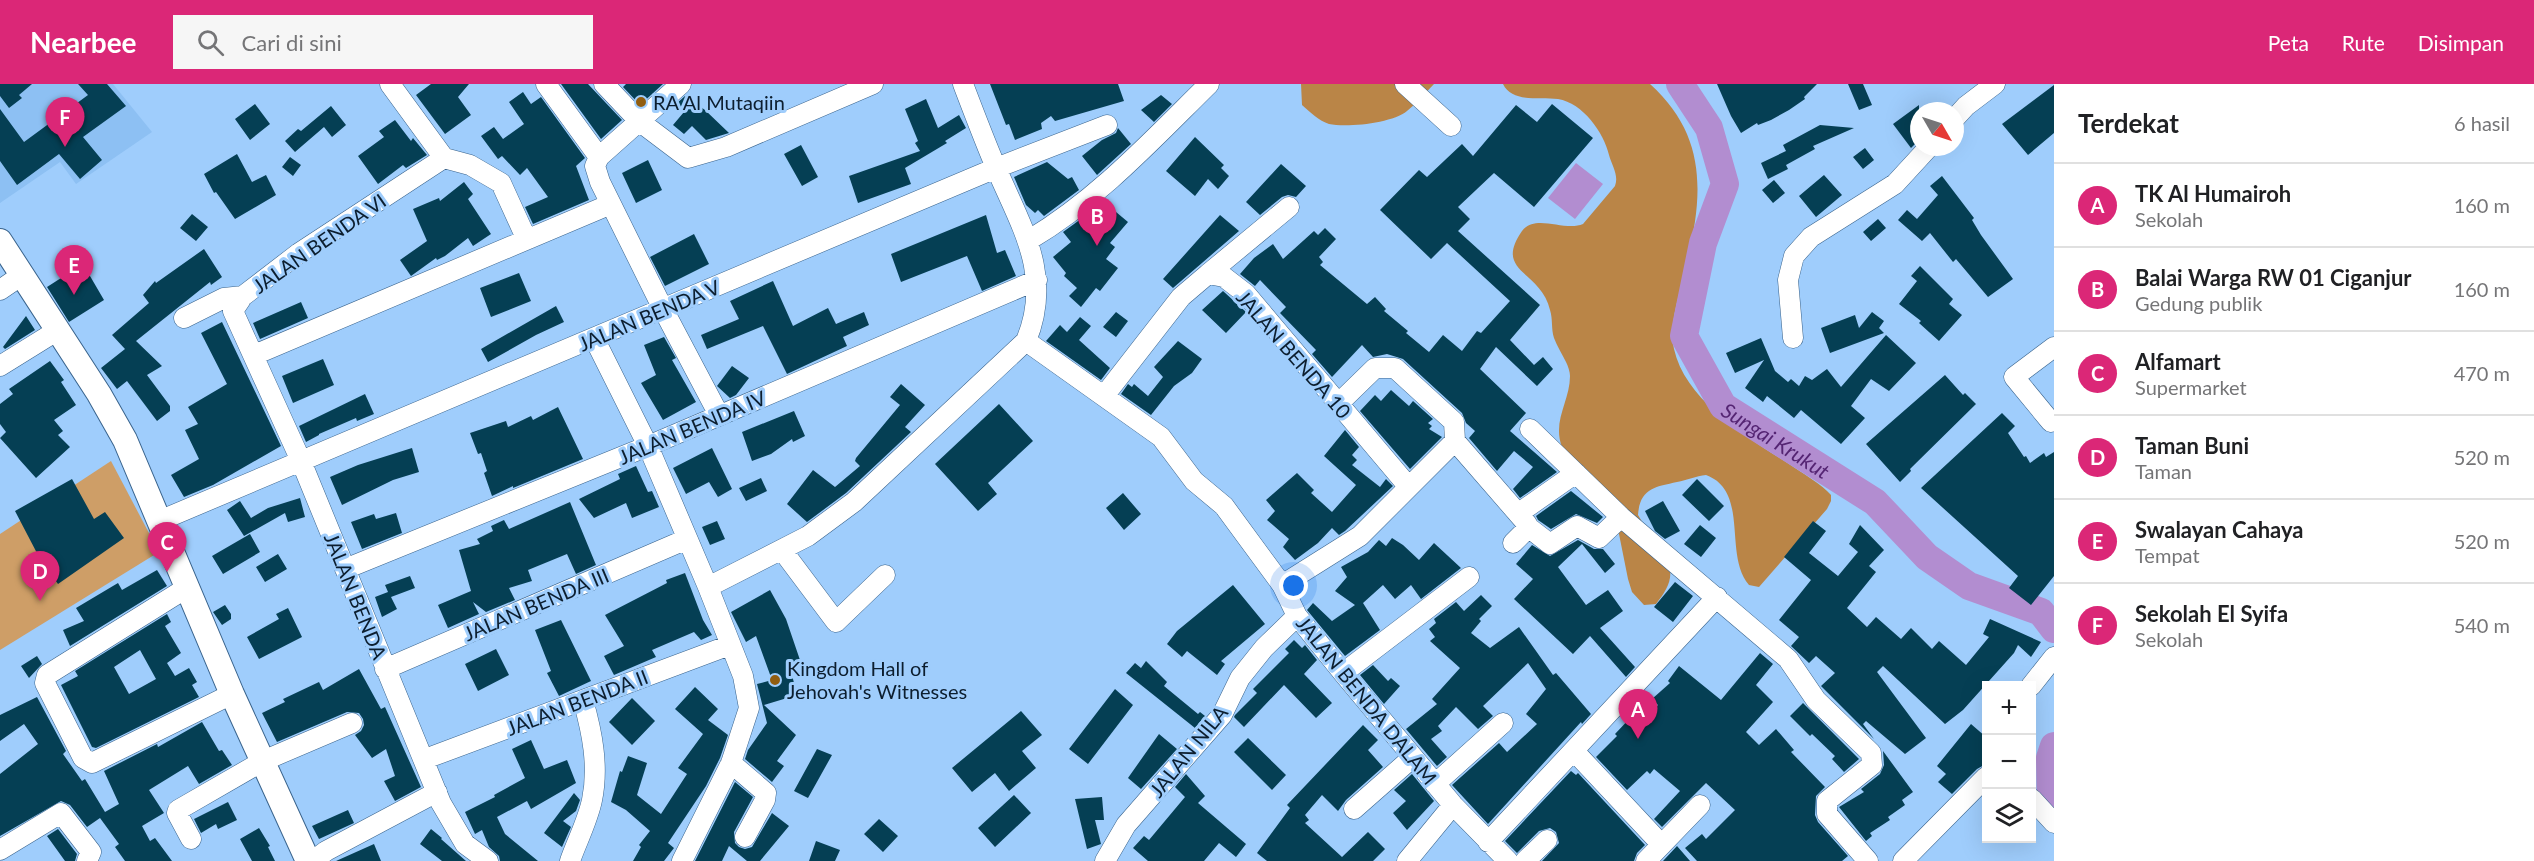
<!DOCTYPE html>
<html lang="id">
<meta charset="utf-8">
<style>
body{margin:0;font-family:Lato,sans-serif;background:#f6f6f6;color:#202124}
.controls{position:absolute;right:18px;bottom:18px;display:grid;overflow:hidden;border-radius:0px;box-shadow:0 6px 24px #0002}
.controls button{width:54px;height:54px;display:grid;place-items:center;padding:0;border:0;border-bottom:2px solid #e0e0e0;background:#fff;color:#202124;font:30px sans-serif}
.compass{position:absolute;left:1910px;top:18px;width:54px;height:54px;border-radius:50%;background:#fff;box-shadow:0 6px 24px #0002;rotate:129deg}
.you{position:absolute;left:1294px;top:502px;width:21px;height:21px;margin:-15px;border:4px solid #fff;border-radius:50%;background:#1a73e8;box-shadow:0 0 0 9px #1a73e833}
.badge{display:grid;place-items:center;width:39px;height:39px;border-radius:50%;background:#db2777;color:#fff;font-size:20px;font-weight:700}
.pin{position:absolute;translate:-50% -50px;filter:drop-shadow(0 2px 3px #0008)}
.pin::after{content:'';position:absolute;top:32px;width:21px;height:18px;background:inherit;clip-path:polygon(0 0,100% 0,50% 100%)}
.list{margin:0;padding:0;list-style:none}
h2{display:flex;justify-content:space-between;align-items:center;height:78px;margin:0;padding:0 24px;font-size:26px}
h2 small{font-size:20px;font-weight:400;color:#757577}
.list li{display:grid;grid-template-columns:39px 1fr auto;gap:18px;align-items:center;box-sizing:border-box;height:84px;padding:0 24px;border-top:2px solid #e0e0e0}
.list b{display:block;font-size:22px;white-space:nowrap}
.list p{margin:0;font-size:20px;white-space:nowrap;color:#757577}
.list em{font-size:20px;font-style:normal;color:#757577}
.icon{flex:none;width:33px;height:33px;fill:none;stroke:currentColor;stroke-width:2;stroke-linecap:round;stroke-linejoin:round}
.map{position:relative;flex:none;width:2054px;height:777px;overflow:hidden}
header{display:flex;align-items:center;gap:36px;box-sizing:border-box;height:84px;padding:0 30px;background:#db2777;color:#fff}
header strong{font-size:28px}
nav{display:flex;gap:33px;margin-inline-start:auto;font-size:21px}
.search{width:420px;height:54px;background:#f6f6f6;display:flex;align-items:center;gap:15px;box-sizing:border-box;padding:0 21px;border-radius:0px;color:#757577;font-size:22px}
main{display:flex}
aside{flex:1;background:#fff}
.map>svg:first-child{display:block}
.built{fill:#8dc0f3}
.green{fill:#ce9e67}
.forest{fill:#ba8547}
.water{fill:#b28dd0}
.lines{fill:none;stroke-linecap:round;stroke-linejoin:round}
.river{stroke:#b28dd0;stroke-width:28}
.building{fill:#053f54;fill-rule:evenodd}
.minor-casing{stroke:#39638c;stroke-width:21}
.major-casing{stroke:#39638c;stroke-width:26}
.minor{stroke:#fff;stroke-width:20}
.major{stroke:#fff;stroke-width:24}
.poi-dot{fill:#915d10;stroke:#9fcdfc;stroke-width:2}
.labels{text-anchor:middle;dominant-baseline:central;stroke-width:6;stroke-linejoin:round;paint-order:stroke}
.poi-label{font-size:20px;fill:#0c1e2f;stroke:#9fcdfc;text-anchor:start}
.street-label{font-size:20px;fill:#0c1e2f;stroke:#9fcdfc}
.water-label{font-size:21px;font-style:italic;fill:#552573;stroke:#9fcdfc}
</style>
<header>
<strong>Nearbee</strong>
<div class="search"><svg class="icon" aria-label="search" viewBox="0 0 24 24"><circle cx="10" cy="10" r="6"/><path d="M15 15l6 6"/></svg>Cari di sini</div>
<nav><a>Peta</a><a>Rute</a><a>Disimpan</a></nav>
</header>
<main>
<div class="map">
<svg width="2054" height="777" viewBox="0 0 2054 777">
<rect width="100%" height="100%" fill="#9fcdfc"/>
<!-- built -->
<path class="built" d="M0 0H113L152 48 76 100 60 78 0 119Z"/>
<!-- green -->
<path class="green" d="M111 377 159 468 0 566V450Z"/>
<!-- forest -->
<path class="forest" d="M1301 0H1434C1425 9 1417 19 1407 27 1393 39 1347 44 1329 40 1319 37 1310 28 1302 21Z
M1503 0H1650C1712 56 1702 120 1683 194 1678 216 1669 242 1674 265 1686 319 1752 356 1795 384 1807 392 1821 400 1831 411V417L1827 425 1759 503 1749 501C1723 471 1750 407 1706 391 1696 392 1687 396 1677 398 1655 403 1640 404 1638 431L1670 484C1672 499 1665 508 1656 520L1644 521 1632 508 1628 495 1615 430 1562 363C1552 337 1570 317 1570 292 1570 288 1568 282 1566 278 1562 270 1557 262 1554 254 1551 245 1553 235 1550 226 1541 186 1493 189 1522 147 1535 129 1565 148 1583 140L1615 102C1619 91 1612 82 1609 71 1604 49 1583 19 1558 15 1540 13 1512 19 1503 0Z"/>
<!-- water -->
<path class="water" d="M1576 79 1603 100 1575 135 1548 114Z"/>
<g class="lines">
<!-- river -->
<g class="river">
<path id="s1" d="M1680 0 1709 44 1725 100 1703 159 1684 252 1723 322 1875 418 1927 473 1969 502 2041 528 2054 545"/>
<path d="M2054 662 2050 674 2051 727 2054 731"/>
</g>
</g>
<!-- building -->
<path class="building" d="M0 0H32L19 11 22 14 9 24 0 12Z
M78 0H107L126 22 83 53 102 76 80 95 59 70 17 101 0 77V25L24 58 88 11Z
M431 0H469L458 13 471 31 445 50 416 11Z
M561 0H588L622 36 601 55Z
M626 0H663L640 21 623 3Z
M990 0H1118L1124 17 1055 37 1051 32 1041 39 1042 45 1015 56 1009 40 1006 41Z
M1717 0H1817L1804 13 1805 15 1789 26 1771 36 1758 41 1757 39 1741 49 1731 32Z
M1848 0H1863L1872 21 1859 26Z
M2054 1V49L2028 71 2002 40Z
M523 8 531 20 541 13 585 74 576 82 589 116 533 140 525 123 548 113 527 84 520 91 502 72 498 75 481 52 494 43 503 55 524 40 509 18Z
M1161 11 1172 20 1154 38 1141 26Z
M685 12 705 26 729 49 706 56 692 42 684 50 673 41 684 28 675 21Z
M926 15 938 44 959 31 966 44 945 57 947 59 905 84 911 100 858 119 849 92 920 67 915 59 918 57 905 25Z
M255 20 270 40 250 56 235 35Z
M1552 20 1593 54 1534 123 1494 89 1458 123 1470 135 1458 147 1540 221 1510 256 1534 281 1543 273 1553 285 1537 302 1496 263 1480 285 1526 329 1510 347 1557 388 1520 414 1513 405 1533 383 1514 367 1497 387 1469 354 1475 347 1466 339 1462 329 1403 275 1387 270 1373 273 1362 261 1332 293 1312 270 1316 266 1280 229 1286 223 1260 196 1255 202 1240 190 1254 174 1273 160 1283 175 1314 147 1318 151 1325 144 1336 155 1319 173 1323 178 1320 181 1367 220 1375 213 1386 225 1384 227 1408 247 1406 249 1429 268 1443 251 1462 267 1477 247 1481 249 1510 217 1447 159 1431 175 1380 126 1419 86 1427 93 1462 60 1473 72 1516 21 1537 38Z
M1919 21V56L1911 64 1893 40Z
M331 22 346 41 332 53 324 43 295 68 285 57 298 45 301 47Z
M395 36 411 57 413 54 427 71 406 84 403 81 378 100 358 72 384 53 379 47Z
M1820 41 1854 44 1813 62 1815 65 1786 81 1788 85 1768 95 1761 79 1786 67 1783 61Z
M1118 44 1131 60 1097 91 1082 72 1102 56 1116 49Z
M1195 53 1224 81 1221 84 1229 92 1218 105 1208 95 1195 112 1166 87Z
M801 61 818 93 802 102 784 70Z
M1865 64 1874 76 1863 85 1853 73Z
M237 70 252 98 266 91 276 111 235 135 216 108 214 109 204 90Z
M290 73 301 81 293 92 282 83Z
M648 76 662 106 636 119 622 89Z
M1047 78 1068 95 1072 93 1079 106 1044 132 1038 126 1035 129 1026 121 1014 93Z
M1281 80 1306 102 1296 113 1288 111 1282 113 1260 131 1246 118Z
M1824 91 1842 111 1816 133 1799 112Z
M1942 92 1974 134 1972 136 1981 151 2013 195 1988 213 1956 175 1953 178 1930 149 1922 157 1898 136 1907 126 1917 135 1938 111 1930 102Z
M1774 96 1785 109 1773 119 1762 106Z
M464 98 473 110 468 115 491 150 473 162 468 154 445 172 437 176 436 174 411 192 400 176 427 157 413 125 439 114 440 117Z
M1092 127 1105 141 1116 128 1128 138 1110 159 1115 163 1106 175 1118 184 1100 207 1096 204 1081 223 1069 212 1077 204 1064 192 1066 189 1053 173 1071 158 1063 148Z
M192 130 208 143 196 157 180 144Z
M986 131 997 169 1005 166 1016 192 982 207 967 172 901 198 891 170Z
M1220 131 1239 147 1173 204 1163 195Z
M1878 135 1886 144 1871 157 1863 148Z
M694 150 709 180 665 202 650 173Z
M204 165 222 193 211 201 210 198 136 257 162 282 147 291 170 322V327L157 337 127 297 117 305 101 284 125 265 112 251 149 219 143 211 155 197 156 199Z
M83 180 104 216 69 238 47 203Z
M1920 182 1953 215 1949 220 1962 231 1939 257 1919 239 1921 237 1899 220 1917 197 1911 192Z
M519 189 531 217 491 233 480 204Z
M773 197 793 242 828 224 836 240 864 228 869 241 843 253 847 262 787 290 763 242 707 265 701 251 739 235 730 217Z
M1223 207 1246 228 1226 249 1202 226Z
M301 218 308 234 260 255 253 239Z
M556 222 564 238 536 251 488 278 481 265Z
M1116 228 1128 237 1116 253 1103 243Z
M1872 228 1884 237 1879 244 1884 249 1830 269 1821 244 1855 231 1859 244Z
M26 232 35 246 5 265 3 263Z
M1080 233 1091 242 1079 256 1110 284 1101 296 1046 257 1060 241 1067 248Z
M222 238 281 362 213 401 184 413 171 391 199 375 185 346 198 340 188 323 227 300 201 249Z
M1886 251 1916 279 1889 307 1871 295 1851 322 1865 334 1841 360 1801 326 1794 334 1767 312 1763 318 1745 304 1764 276 1735 289 1726 269 1761 254 1775 287 1788 298 1791 295 1799 302 1805 292 1812 296 1827 285 1841 303Z
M664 253 676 274 672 276 696 318 663 336 641 299 656 291 644 261Z
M1178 257 1202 275 1192 289 1174 302 1151 331 1121 310 1128 300 1132 303 1134 300 1148 312 1163 293 1154 283Z
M323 275 334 301 293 319 282 292Z
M50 277 64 296 61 298 76 321 54 336 63 347 58 351 70 363 36 394 0 354 6 348 0 340V320L13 310 9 305Z
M732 282 749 294 736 311 730 314 717 302Z
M1945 291 1963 311 1965 309 1976 320 1910 385 1911 387 1900 398 1866 360Z
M901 300 925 321 905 343 911 348 846 409 807 438 787 420 813 386 835 403 860 382 855 377 856 374 900 321 890 313Z
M1391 306 1409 322 1413 317 1433 335 1428 339 1432 342 1429 345 1442 353 1410 385 1360 327 1375 311 1381 317Z
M365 310 374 330 357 337 356 334 319 350V351L306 358 299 342Z
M999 320 1033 357 988 399 997 410 978 427 935 380Z
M558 323 583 375 513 404V402L492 412 484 389 487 387 481 369 478 370 470 349 506 337 508 343 531 332 533 336Z
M794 327 805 352 793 358 792 355 771 370 752 377 742 348Z
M2002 329 2015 342 2008 349 2024 373 2026 372 2030 379 2044 369 2046 373 2054 368V492L2031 521 2009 504 2018 492 1921 404Z
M1345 346 1359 363 1352 371 1357 376 1352 381 1380 403 1386 395 1393 402 1345 447 1339 451 1332 444 1318 459 1295 476 1283 463 1289 455 1267 436 1275 427 1266 416 1297 389 1314 406 1311 409 1332 428 1356 401 1324 372Z
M412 364 419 388 393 396 342 421 330 393 358 381Z
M712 364 732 405 718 413 709 398 686 410 673 384Z
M636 382 648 408 652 407 659 423 632 434 626 419 594 434 579 415 620 395 618 390Z
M761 394 767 407 746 417 739 404Z
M72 395 94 435 105 428 124 454 58 500 39 473 15 427Z
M1697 395 1724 422 1709 437 1682 411Z
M1571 407 1603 433 1597 439 1576 430 1551 445 1538 436 1536 432Z
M1123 409 1141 430 1124 446 1106 424Z
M300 414 305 433 288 438 285 429 244 452 227 426 240 417 251 434 268 424Z
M1663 417 1680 447 1665 455 1655 447 1645 427Z
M570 418 596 481 576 490 567 470 528 486 532 497 509 504 515 516 486 528 473 518 479 530 448 544 438 521 471 507 459 466 480 460 477 455 493 447 491 442 504 436 509 445Z
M396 429 402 449 362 465 351 438 374 430 376 435Z
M717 437 725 455 710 461 702 443Z
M1813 437 1826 447 1809 469 1838 492 1858 468 1849 460 1860 441 1884 466 1869 482 1876 488 1847 524 1867 543 1876 533 1901 555 1911 544 1932 565 1939 557 1966 581 1989 553 1983 550 1990 535 2041 558 2031 573 2018 561 2014 569 1963 626 1945 640 1883 582 1877 588 1926 654 1905 670 1866 637 1863 640 1874 655 1821 602 1835 589 1816 572 1809 579 1791 562 1799 553 1779 536 1811 496 1784 473Z
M1700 441 1716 454 1701 473 1684 460Z
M250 450 260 468 223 490 212 472Z
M1392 454 1403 461 1419 476 1434 459 1461 484 1421 515 1411 501 1395 515 1383 501 1363 519 1380 546 1345 572 1307 526 1313 519 1332 537 1355 521 1335 507 1347 493 1341 483 1368 468 1379 456 1386 462Z
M1578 456 1594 465H1603L1615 480 1605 489 1582 460 1558 483 1586 521 1608 506 1623 527 1600 544 1635 583 1626 593 1590 552 1573 570 1514 515 1533 495 1516 480 1532 461 1550 472Z
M278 470 287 485 265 498 256 483Z
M157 486 167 502 70 562 63 546 84 537 76 524 118 499 122 506Z
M685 489 703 536 712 551 701 556 694 548 652 566 656 573 614 591 604 572 624 562 605 531 667 499 666 496Z
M410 492 415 504 391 513 397 525 382 533 375 513 388 508 385 501Z
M1675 498 1693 512 1673 538 1654 523Z
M1233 501 1265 540 1221 577 1225 580 1217 591 1187 567 1182 573 1167 560 1177 547Z
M770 506 786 535 801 579 790 583 797 611 764 621 796 651 777 677 784 682 772 698 745 675 748 666 767 639 757 600 772 596 756 552 746 558 731 528Z
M1481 511 1492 522 1479 535 1481 537 1471 549 1490 564 1519 543 1553 591 1556 589 1591 630 1582 640 1581 638 1488 740 1452 701 1499 659 1507 668 1537 640 1526 630 1546 605 1528 579 1483 622 1493 632 1478 645 1456 623 1438 642 1442 647 1431 655 1447 673 1437 682 1406 645 1437 620 1432 615 1460 584 1430 557 1435 553 1429 545 1436 539 1434 535 1456 518 1464 527Z
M225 521 231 530V535L222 541 213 528Z
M288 524 302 553 259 575 247 553 279 535 276 530Z
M167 530 171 538 165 542 181 569 167 579 175 592 189 584 197 598 192 601 199 613 96 664 92 663 61 601 78 592 75 587ZM140 566 156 595 129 610 114 583Z
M561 536 591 597 559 612 547 589 551 587 535 546Z
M1294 556 1302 564 1305 561 1317 576 1304 590 1332 619 1316 634 1284 601 1244 643 1234 633 1235 631 1257 609 1253 605 1289 569 1285 565Z
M496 565 509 591 478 607 465 580Z
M1760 569 1773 580 1756 601 1773 618 1746 648 1759 661 1776 645 1794 666 1791 668 1825 703 1816 712 1815 731 1818 738 1848 772 1842 777H1697L1685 764 1702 750 1706 755 1735 726 1706 699 1662 743 1654 735 1680 707 1654 685 1650 690 1647 687 1627 706 1596 673 1617 652 1615 650 1633 631 1640 639 1658 621 1652 615 1670 599 1668 597 1679 582 1721 616Z
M37 572 42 580 29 594 21 582Z
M1146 577 1167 598 1164 602 1198 630 1200 628 1205 632 1195 644 1126 589 1135 579 1141 584Z
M1373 581 1388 597 1391 594 1400 602 1384 620 1360 591Z
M359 585 381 625 385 623 421 703 395 717 384 697 395 692 386 665 372 674 355 651 361 647 364 641 363 635 359 629 347 628 277 658 262 629 285 618 283 615 319 598 323 606Z
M695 603 718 625 708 636 728 651 720 674 706 702 668 759 674 764 664 777H633L641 763 639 761 650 747 626 726 611 718 620 687 622 688 628 672 647 679 637 711 661 730 687 690 678 684 703 650 675 625Z
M1115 605 1133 621 1088 680 1069 665Z
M37 613 66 667 63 670 82 697 85 695 105 728 119 720 104 687 157 660 158 663 202 638 219 667 222 666 232 681 199 700 188 682 149 706 164 729 142 742 150 757 155 754 172 777H125L115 763 119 760 100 734 87 743 70 721 61 717 0 752V690L38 660 24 640 0 657V631Z
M632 614 655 637 632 661 609 638Z
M1803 619 1859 675 1844 688 1832 675 1835 672 1812 650 1810 652 1790 632Z
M1021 627 1042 651 1022 667 1036 684 1009 707 995 689 972 708 952 684Z
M1971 640 1986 653V680L1977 685 1952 710 1938 698 1946 690 1937 682Z
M1363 641 1378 656 1368 666 1383 683 1346 716 1338 727 1322 711 1305 731 1309 736 1305 739 1342 773 1368 748 1385 765 1373 777H1267L1257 769 1290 724 1287 721Z
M1159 650 1177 665 1141 705 1128 694Z
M1248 654 1286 691 1272 706 1234 668Z
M531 656 544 685 567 676 576 699 531 725 527 717 497 733 505 750 538 777H500L499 772 489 763 482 746 475 750 465 728 495 713 494 711 525 694 512 665Z
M817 665 832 671 808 714 794 707Z
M1883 667 1913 708 1902 716 1905 721 1888 733 1890 736 1870 749 1872 752 1866 757 1839 723 1864 708 1861 705 1880 690 1884 681Z
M1571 687 1576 691 1578 689 1645 761 1637 769 1634 777H1542L1559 759 1556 748 1550 744 1539 747 1517 769 1505 757Z
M1186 690 1205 712 1198 719 1246 760 1236 773 1219 759 1204 777H1148L1133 764 1144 752 1149 756 1185 713 1175 703Z
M1412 690 1434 717 1407 746 1393 729 1406 717 1394 706Z
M735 698 753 713 734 748 735 759 739 763 745 765 752 763 772 729 789 742 760 777H747L729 762 722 777H695Z
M574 709 580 716 576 727 563 737 571 743 562 763 544 749Z
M1014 711 1031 729 995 763 978 744Z
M1102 713 1104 736H1095L1101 760 1087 765 1075 715Z
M228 718 237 736 218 745 216 740 201 749 194 735Z
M348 726 354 739 319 755 312 742Z
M879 735 898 752 883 768 864 750Z
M259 744 270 762 268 763 275 777H252L240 755Z
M58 745 77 770 75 777H65L47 752Z
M431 745 442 754 441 755 466 777H442L420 760Z
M816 757 840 766 835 777H809Z
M374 760 381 777H336Z
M1677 762 1690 777H1663Z"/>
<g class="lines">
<defs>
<path id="minor" d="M390 0 444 74
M546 0 599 73
M604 0 639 37 688 74 726 63 873 0
M681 0 599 73 595 82 600 98 663 225 719 331
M1405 0 1451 42
M1955 34 1966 22 1995 0
M1029 156C1098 115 1152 56 1209 0
M1208 190 1289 123
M0 206 22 191
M184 234 224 214 243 212
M594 254 648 362 708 503 743 592 749 624 731 679 682 777
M1793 254 1788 196 1794 172 1811 153 1895 100 1929 63
M1026 257 1161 353 1194 397 1224 422 1282 501 1297 532 1343 589 1453 721 1508 777
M254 271 611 120
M0 282 58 246
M1104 312 1181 213 1208 190 1224 193 1246 210 1408 402
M2051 338 2014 293 2054 263
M1530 345 1621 433 1788 575 1816 616 1871 669 1872 681 1827 717V730L1868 777
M1455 357 1527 440 1526 446 1513 459
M1519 429 1576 389
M159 437 996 84 1107 41
M1528 443 1550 460 1577 442 1599 454 1621 433
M782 466 836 538 885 491
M345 485 648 362 1037 196
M1282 501 1360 452 1455 357 1454 338 1395 284H1375L1338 320
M188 503 47 591 45 599 83 674 92 679 232 610
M708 503 808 452 854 418 1026 257C1053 192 1022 144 997 86 985 58 974 29 963 0
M385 585 687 455
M1343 589 1469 493
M2031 602 2054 573
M1574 667 1661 760
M425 675 730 561
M731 679 766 709 765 716 745 753
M1435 700 1503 639
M2032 715 2054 739
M1354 725 1413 673
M191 755 177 729 178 726 263 677 352 639
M1488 758 1717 513
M0 766 61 729 91 768 87 777
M313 777 326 767 437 708
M488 777 465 760 441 719 301 377 233 227 243 212 299 169 444 74 470 81 501 99 526 154
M570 777C577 757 588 736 592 716 599 682 592 648 583 616
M1105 777 1126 741 1222 631 1240 594 1264 564 1297 532
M1407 777 1453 721
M1525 777 1547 756
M1646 777 1700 721
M1903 777 1986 693"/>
<path id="major" d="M0 157 99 310 125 356 232 610 308 777"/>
</defs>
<!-- minor casing -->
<use href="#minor" class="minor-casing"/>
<!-- major casing -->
<use href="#major" class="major-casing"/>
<!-- minor -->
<use href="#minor" class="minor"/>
<!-- major -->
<use href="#major" class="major"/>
</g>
<!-- markers -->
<g class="poi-dot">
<circle cx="641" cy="18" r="6"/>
<circle cx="775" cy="596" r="6"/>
</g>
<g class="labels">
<!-- poi labels -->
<g class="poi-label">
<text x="653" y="18">RA Al Mutaqiin</text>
<text x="787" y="584">Kingdom Hall of<tspan x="787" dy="23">Jehovah's Witnesses</tspan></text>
</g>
<!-- street labels -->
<g class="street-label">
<text transform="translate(319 159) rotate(-35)">JALAN BENDA VI</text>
<text transform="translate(649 231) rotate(-23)">JALAN BENDA V</text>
<text transform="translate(1294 270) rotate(49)">JALAN BENDA 10</text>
<text transform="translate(692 343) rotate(-23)">JALAN BENDA IV</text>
<text transform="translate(356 512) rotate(68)">JALAN BENDA</text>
<text transform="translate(536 520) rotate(-23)">JALAN BENDA III</text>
<text transform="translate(1367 616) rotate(51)">JALAN BENDA DALAM</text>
<text transform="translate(577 618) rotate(-21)">JALAN BENDA II</text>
<text transform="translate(1188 667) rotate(-51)">JALAN NILA</text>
</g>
<!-- water labels -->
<g class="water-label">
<text stroke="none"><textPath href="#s1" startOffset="412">Sungai Krukut</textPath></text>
</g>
</g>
</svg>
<div class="controls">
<button>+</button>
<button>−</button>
<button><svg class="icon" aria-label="layers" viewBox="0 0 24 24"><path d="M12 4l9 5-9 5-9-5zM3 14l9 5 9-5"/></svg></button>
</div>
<svg class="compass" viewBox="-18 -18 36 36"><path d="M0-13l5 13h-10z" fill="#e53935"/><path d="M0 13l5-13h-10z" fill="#757577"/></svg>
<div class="you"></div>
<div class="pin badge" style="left:1638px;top:655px">A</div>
<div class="pin badge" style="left:1097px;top:162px">B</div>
<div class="pin badge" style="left:167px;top:488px">C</div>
<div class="pin badge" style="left:40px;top:517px">D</div>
<div class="pin badge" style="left:74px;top:211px">E</div>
<div class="pin badge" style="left:65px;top:63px">F</div>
</div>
<aside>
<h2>Terdekat<small>6 hasil</small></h2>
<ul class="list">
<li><span class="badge">A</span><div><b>TK Al Humairoh</b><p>Sekolah</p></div><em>160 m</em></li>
<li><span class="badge">B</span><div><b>Balai Warga RW 01 Ciganjur</b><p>Gedung publik</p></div><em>160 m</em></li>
<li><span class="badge">C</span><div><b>Alfamart</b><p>Supermarket</p></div><em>470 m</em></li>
<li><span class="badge">D</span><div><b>Taman Buni</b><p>Taman</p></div><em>520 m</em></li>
<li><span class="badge">E</span><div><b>Swalayan Cahaya</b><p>Tempat</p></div><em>520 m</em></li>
<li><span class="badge">F</span><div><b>Sekolah El Syifa</b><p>Sekolah</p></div><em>540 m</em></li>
</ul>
</aside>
</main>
